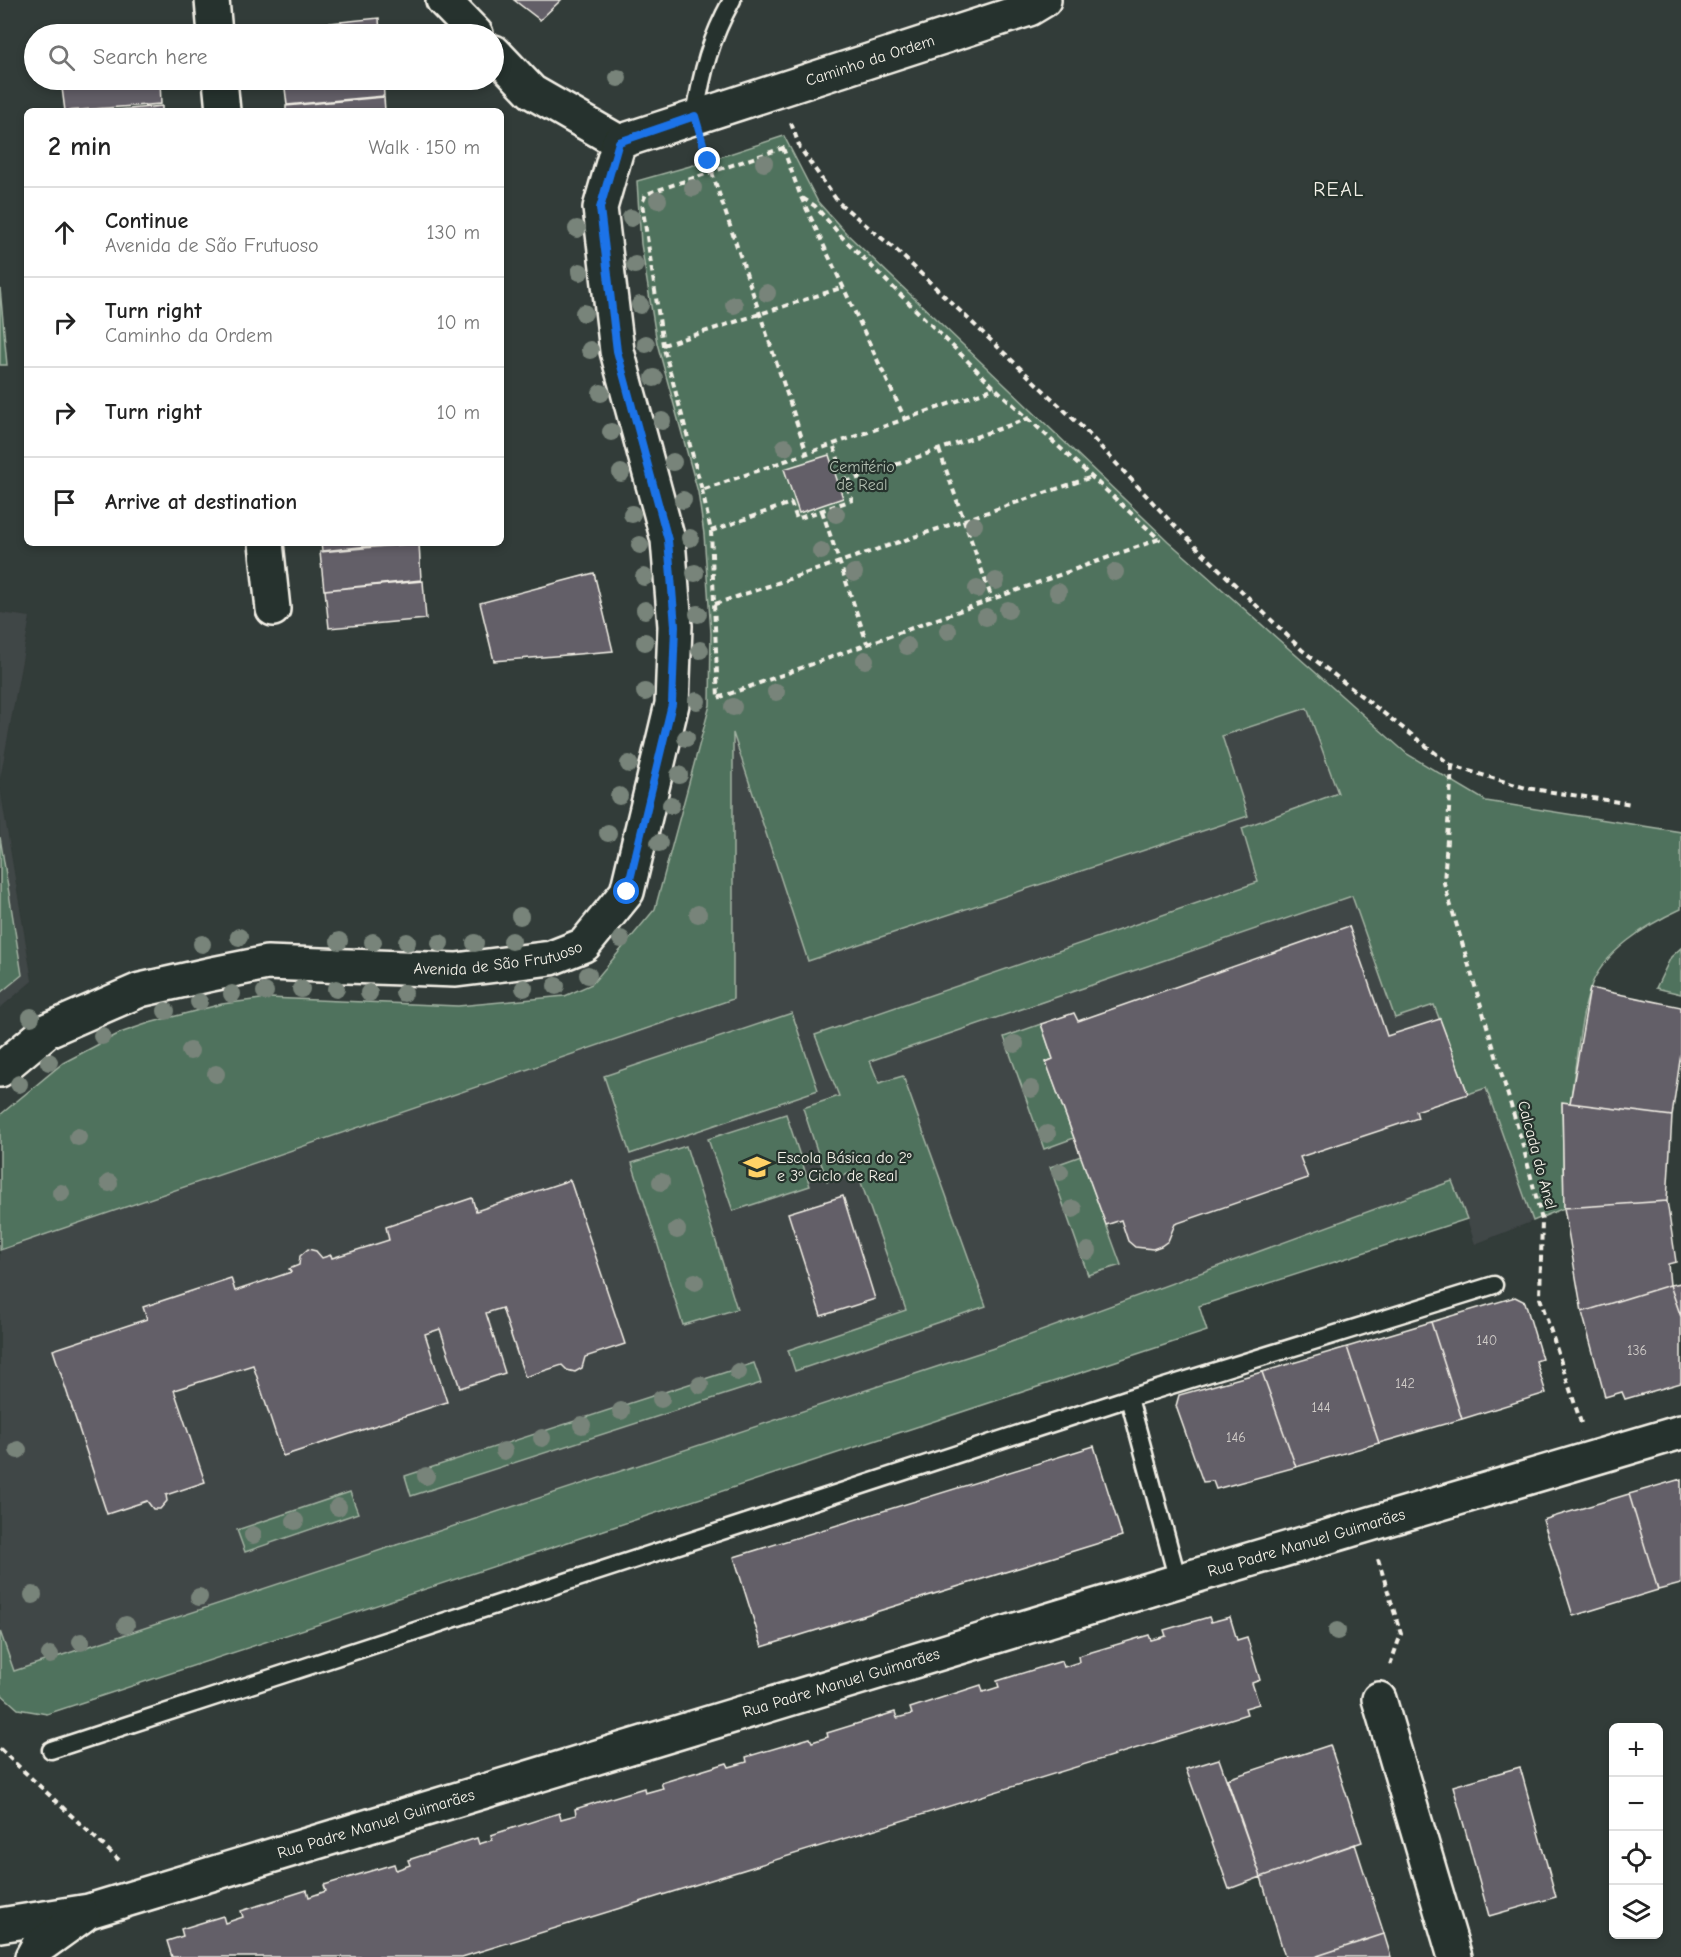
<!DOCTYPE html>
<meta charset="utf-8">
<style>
body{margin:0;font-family:"Comic Neue",sans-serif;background:#f2f2f2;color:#222}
.controls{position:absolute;right:18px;bottom:18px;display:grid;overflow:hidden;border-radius:9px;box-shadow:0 3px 9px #0003}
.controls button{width:54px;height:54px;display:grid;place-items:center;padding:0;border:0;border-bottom:2px solid #e0e0e0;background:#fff;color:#222;font:30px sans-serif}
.stop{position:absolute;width:18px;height:18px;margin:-14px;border:4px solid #1a73e8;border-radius:50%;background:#fff}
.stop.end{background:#1a73e8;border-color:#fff;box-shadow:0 2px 6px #0008}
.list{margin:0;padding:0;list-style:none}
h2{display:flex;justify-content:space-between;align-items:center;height:78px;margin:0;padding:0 24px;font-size:26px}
h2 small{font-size:20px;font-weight:400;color:#767676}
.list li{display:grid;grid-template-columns:39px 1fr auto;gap:18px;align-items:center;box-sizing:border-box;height:90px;padding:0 24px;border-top:2px solid #e0e0e0}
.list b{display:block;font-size:22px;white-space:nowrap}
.list p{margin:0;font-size:20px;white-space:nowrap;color:#767676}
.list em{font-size:20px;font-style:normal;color:#767676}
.icon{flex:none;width:33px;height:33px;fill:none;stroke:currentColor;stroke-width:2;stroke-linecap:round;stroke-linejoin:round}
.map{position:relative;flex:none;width:1681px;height:1957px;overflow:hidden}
.search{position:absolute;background:#fff;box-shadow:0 3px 9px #0003;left:24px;top:24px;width:480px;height:66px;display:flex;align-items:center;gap:15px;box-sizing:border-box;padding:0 21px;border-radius:33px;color:#767676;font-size:22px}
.panel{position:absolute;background:#fff;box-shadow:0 3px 9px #0003;left:24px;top:108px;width:480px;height:438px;border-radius:9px}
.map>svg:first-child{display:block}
.built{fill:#414647}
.green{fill:#50725d;stroke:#a2b2a2;stroke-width:1.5}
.building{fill:#645f68;stroke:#f4f1e8;stroke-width:1.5}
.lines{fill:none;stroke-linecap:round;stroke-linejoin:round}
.service-casing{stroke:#f4f1e8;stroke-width:21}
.minor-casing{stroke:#f4f1e8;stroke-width:38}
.path{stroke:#f4f1e8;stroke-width:4;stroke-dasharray:6 4.5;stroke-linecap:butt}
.service{stroke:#26332d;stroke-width:16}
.minor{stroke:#26332d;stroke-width:33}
.tree{fill:#78847a}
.route{stroke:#1a73e8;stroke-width:8}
.labels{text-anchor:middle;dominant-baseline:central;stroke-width:4.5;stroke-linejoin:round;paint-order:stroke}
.number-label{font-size:14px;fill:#d0ccc8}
.street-label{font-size:16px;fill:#f4f1e8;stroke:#26332d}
.park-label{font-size:16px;fill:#b2beb0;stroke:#26332d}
.poi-label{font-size:16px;fill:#f4f1e8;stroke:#26332d;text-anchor:start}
.quarter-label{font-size:20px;letter-spacing:1.5px;fill:#f4f1e8;stroke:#26332d}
</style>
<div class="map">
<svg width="1681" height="1957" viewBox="0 0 1681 1957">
<rect width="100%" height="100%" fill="#323c39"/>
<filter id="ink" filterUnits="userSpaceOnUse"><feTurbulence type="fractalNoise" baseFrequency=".0167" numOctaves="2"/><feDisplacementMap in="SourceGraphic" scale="12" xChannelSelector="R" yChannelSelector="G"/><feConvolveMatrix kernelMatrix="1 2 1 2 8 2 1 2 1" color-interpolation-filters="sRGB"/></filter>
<g filter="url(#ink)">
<!-- built -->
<path class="built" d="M1168 541 1407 754 1442 964 1533 1221 1475 1244 1467 1219 1199 1306 1207 1331 47 1714 18 1709 0 1693V1115L63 1063 120 1033 149 1023 222 1004 269 998 458 1006 565 996 592 984 655 909 710 705Z
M0 613 30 617 0 779Z
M0 789 32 981 0 1008Z"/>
<!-- green -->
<path class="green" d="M784 136 818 202 846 233 1168 541 1407 754 1486 801 1681 832V909C1648 924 1602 952 1590 989 1579 1022 1576 1068 1570 1103H1562L1564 1208 1533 1221 1486 1088 1468 1094 1434 1005 1395 1018 1352 896 870 1061 879 1083 903 1076 986 1306 795 1371 788 1350 906 1310 857 1171 827 1181 803 1108 839 1096 815 1035 1258 882 1242 828 1338 793 1307 708 1222 736 1248 816 808 961 733 733V999L0 1250V1115L63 1063 120 1033 149 1023 222 1004 269 998 458 1006 565 996 592 984 655 909 710 705 711 633 704 534 698 492 657 343 641 244 637 181 708 161Z
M0 288 7 365H0Z
M0 837 22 975 0 993Z
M1681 948V994L1656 988 1671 957Z
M792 1013 818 1090 630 1154 604 1076Z
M1041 1024 1053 1059 1046 1062 1074 1138 1044 1149 1004 1037Z
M786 1114 810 1186 733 1211 708 1139Z
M686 1146 737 1309 683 1325 632 1163Z
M1081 1156 1121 1265 1088 1275 1050 1167Z
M1452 1181 1467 1219 1199 1306 1207 1331 47 1714 18 1709 0 1693V1631L14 1671 1000 1346Z
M754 1363 761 1383 411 1496 405 1476Z
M350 1492 358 1513 245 1552 237 1530Z"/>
<!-- building -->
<path class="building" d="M514 0H561L540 20Z
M379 18 380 34H281V28Z
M156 28 157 34H91Z
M61 80H160L161 104 65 111Z
M284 80H383L384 96 287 105Z
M384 97 385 111H286V106Z
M162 106V111H107Z
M829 455 843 498 799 513 784 469Z
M321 543H397L322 551Z
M419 543 421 580 324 590 320 552Z
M594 573 613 651 494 661 480 603Z
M423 581 426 619 329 628 325 590Z
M1349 926 1387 1036 1440 1019 1468 1094 1416 1111 1418 1118 1300 1157 1308 1178 1175 1224 1168 1241 1161 1246 1153 1249 1135 1247 1128 1241 1121 1220 1106 1225 1046 1062 1053 1059 1041 1024 1074 1013 1078 1021Z
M1590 988 1681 1007V1053L1672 1116 1570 1103Z
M1562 1102 1672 1116 1667 1201 1564 1208Z
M570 1180 625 1344 585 1357 582 1368 575 1372 567 1370 562 1365 525 1377 502 1308 486 1313 505 1373 460 1388 440 1329 425 1334 447 1402 283 1456 253 1365 174 1390 205 1482 166 1495 167 1501 160 1509H153L147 1501 107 1514 53 1350 147 1319 143 1307 231 1278 235 1291 291 1272 289 1269 299 1265 300 1256 308 1249 316 1251 322 1258 331 1255 332 1258 389 1240 386 1227 472 1198 476 1211Z
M843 1196 875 1299 821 1316 788 1213Z
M1667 1201 1676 1262 1668 1264 1670 1285 1582 1312 1564 1208Z
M1681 1283V1317L1670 1285Z
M1670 1285 1681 1317V1383L1625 1399 1622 1392 1605 1397 1582 1312Z
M1515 1297 1525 1302 1542 1359 1536 1361 1546 1393 1462 1419 1431 1322Z
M1431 1322 1462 1419 1379 1443 1347 1347Z
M1347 1347 1379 1443 1296 1467 1262 1372Z
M1262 1372 1296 1467 1216 1489 1213 1481 1203 1482 1176 1406 1179 1395Z
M1094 1446 1122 1536 762 1647 734 1557Z
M1681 1479V1584L1658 1590 1629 1494Z
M1629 1494 1658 1590 1573 1616 1543 1520Z
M1209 1617 1211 1622 1230 1617 1237 1640 1247 1637 1260 1680 1252 1683 1259 1704 1245 1708 1247 1714 462 1957H172L167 1941 183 1936 181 1929 223 1916 225 1923 243 1917 241 1911 307 1890 309 1897 326 1891 324 1885 394 1864 396 1870 410 1865 408 1860 477 1838 479 1844 492 1840 491 1835 559 1813 561 1819 576 1815 575 1809 644 1788 645 1793 663 1788 661 1783 727 1763 729 1767 747 1762 746 1757 810 1738 812 1742 828 1737 827 1733 895 1712 897 1718 912 1714 910 1708 981 1685 983 1692 999 1687 997 1681 1062 1661 1064 1667 1079 1662 1078 1656 1149 1635 1151 1640 1166 1636 1164 1630Z
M1330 1745 1362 1842 1261 1877 1227 1779Z
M1219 1759 1261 1877 1229 1889 1186 1769Z
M1520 1767 1556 1897 1489 1916 1453 1786Z
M1355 1844 1384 1934 1314 1957H1285L1261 1877Z
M1384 1934 1391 1957H1314Z"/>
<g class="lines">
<defs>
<path id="service" d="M695 116C702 71 710 40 732 0
M1178 1581 1129 1398 1494 1285
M51 1750 1129 1398"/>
<g id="minor">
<path d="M212 0 215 34"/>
<path d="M443 0 476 34"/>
<path d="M494 52 532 92 619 142"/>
<path d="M220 80 223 111"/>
<path id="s1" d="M619 142 1029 9 1044 0"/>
<path d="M266 543 273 609"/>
<path id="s2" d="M0 1070 48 1030 140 990 212 974 267 963 456 970 551 958 584 945 627 892 672 704 675 626 668 540 617 351 600 208 619 142"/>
<path d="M1379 1699 1455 1957"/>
<path id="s3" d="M0 1925 89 1911 1178 1581 1681 1432"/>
<path d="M32 1957 37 1948 83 1915"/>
</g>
</defs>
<!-- service casing -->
<use href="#service" class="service-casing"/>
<!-- minor casing -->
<use href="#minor" class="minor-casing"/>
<!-- path -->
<path class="path" d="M791 123 800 148 838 202 895 249 1084 429 1172 523 1302 650 1452 766 1526 788 1632 804
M783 148 801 197 905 419 702 490 663 345 642 203 646 194Z
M705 152 807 453
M663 345 844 287
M905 419 995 388
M939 450 992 599
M846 482 1030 418
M702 490 711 531 718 698 1159 539 995 388 842 237 815 206 801 197
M822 511 867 643
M711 531 791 503 797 519 852 500 833 444
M715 604 1092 477
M1452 766 1444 883 1522 1142 1542 1220 1540 1298 1581 1423
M1378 1559 1401 1634 1390 1665
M0 1749 119 1860"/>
<!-- service -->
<use href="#service" class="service"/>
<!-- minor -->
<use href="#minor" class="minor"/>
</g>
<!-- trees -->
<g class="tree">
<circle cx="618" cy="78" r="9"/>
<circle cx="764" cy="163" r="9"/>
<circle cx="693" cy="188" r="9"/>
<circle cx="658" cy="200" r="9"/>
<circle cx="631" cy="218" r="9"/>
<circle cx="577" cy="229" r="9"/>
<circle cx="635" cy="265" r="9"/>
<circle cx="580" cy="272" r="9"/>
<circle cx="767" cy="293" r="9"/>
<circle cx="640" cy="305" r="9"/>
<circle cx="734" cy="305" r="9"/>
<circle cx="584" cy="313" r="9"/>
<circle cx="646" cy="344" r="9"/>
<circle cx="590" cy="350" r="9"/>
<circle cx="654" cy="378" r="9"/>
<circle cx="601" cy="393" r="9"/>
<circle cx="662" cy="421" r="9"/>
<circle cx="611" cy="432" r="9"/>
<circle cx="785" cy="447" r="9"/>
<circle cx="673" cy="462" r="9"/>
<circle cx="621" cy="473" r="9"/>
<circle cx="683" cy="500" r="9"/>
<circle cx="632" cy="514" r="9"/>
<circle cx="836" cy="514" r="9"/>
<circle cx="974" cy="525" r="9"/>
<circle cx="690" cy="538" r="9"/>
<circle cx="640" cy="545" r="9"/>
<circle cx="821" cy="551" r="9"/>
<circle cx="1115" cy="572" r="9"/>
<circle cx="695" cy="573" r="9"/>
<circle cx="854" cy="573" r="9"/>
<circle cx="644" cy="577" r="9"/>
<circle cx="996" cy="581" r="9"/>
<circle cx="977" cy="589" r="9"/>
<circle cx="1058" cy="592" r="9"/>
<circle cx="645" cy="610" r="9"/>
<circle cx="1008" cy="610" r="9"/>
<circle cx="698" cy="614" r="9"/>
<circle cx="986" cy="617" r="9"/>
<circle cx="948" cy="631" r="9"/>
<circle cx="645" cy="642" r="9"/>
<circle cx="907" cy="646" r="9"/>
<circle cx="700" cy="650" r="9"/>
<circle cx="865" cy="660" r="9"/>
<circle cx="645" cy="692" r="9"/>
<circle cx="776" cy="692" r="9"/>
<circle cx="697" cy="701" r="9"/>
<circle cx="733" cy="707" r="9"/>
<circle cx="686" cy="738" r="9"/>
<circle cx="629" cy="764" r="9"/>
<circle cx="679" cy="775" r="9"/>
<circle cx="619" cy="796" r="9"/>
<circle cx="671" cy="805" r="9"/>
<circle cx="608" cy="833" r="9"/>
<circle cx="659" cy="843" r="9"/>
<circle cx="698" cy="914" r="9"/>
<circle cx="520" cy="916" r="9"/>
<circle cx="239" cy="937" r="9"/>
<circle cx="621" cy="939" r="9"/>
<circle cx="339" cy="941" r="9"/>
<circle cx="512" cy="941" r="9"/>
<circle cx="373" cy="942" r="9"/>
<circle cx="407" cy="942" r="9"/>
<circle cx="440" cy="943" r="9"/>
<circle cx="475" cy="943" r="9"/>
<circle cx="202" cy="944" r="9"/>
<circle cx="588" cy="975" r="9"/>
<circle cx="556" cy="986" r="9"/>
<circle cx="524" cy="988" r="9"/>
<circle cx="301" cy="989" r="9"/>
<circle cx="336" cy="989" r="9"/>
<circle cx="265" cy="992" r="9"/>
<circle cx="369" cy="993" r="9"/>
<circle cx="404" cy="993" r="9"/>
<circle cx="232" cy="994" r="9"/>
<circle cx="199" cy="1002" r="9"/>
<circle cx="166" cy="1011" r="9"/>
<circle cx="31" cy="1017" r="9"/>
<circle cx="102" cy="1036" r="9"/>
<circle cx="1015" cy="1044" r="9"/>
<circle cx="190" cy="1051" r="9"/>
<circle cx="49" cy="1062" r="9"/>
<circle cx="216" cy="1074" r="9"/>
<circle cx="19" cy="1084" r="9"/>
<circle cx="1031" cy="1089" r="9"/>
<circle cx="1047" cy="1134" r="9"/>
<circle cx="78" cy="1137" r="9"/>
<circle cx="1060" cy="1172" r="9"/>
<circle cx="661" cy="1182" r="9"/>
<circle cx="109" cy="1183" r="9"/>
<circle cx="61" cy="1193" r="9"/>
<circle cx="1073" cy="1209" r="9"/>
<circle cx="677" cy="1230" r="9"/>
<circle cx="1088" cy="1251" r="9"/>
<circle cx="695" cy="1282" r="9"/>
<circle cx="738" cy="1372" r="9"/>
<circle cx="700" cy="1385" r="9"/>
<circle cx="661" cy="1399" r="9"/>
<circle cx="621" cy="1411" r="9"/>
<circle cx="582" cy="1425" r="9"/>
<circle cx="542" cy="1438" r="9"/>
<circle cx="18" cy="1450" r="9"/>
<circle cx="504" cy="1451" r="9"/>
<circle cx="426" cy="1476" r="9"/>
<circle cx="338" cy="1507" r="9"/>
<circle cx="295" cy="1521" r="9"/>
<circle cx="253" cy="1535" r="9"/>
<circle cx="33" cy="1595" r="9"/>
<circle cx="199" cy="1597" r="9"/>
<circle cx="126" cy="1625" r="9"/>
<circle cx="1337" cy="1631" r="9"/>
<circle cx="81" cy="1642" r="9"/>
<circle cx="50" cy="1655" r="9"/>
</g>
</g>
<g class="lines" filter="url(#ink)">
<!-- route -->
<path class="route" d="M627 892 672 704 675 626 668 540 617 351 600 208 619 142 695 116 708 161"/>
</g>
<!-- icons -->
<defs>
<symbol id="school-bare" viewBox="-9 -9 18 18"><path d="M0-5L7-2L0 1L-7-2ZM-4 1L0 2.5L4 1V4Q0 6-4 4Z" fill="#ffd166" stroke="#26332d" stroke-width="2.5" paint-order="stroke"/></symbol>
</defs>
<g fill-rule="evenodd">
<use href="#school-bare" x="738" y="1148" width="38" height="38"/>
</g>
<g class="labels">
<!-- number labels -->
<g class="number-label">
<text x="1487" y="1340">140</text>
<text x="1637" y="1350">136</text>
<text x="1405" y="1383">142</text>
<text x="1321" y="1407">144</text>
<text x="1236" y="1437">146</text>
</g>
<!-- street labels -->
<g class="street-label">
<text stroke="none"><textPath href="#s1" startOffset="264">Caminho da Ordem</textPath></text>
<text stroke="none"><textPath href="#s2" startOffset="525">Avenida de São Frutuoso</textPath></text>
<text transform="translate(1537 1155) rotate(75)">Calcada do Anel</text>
<text stroke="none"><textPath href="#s3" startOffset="1362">Rua Padre Manuel Guimarães</textPath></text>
<text stroke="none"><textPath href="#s3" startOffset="876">Rua Padre Manuel Guimarães</textPath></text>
<text stroke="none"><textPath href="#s3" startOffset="390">Rua Padre Manuel Guimarães</textPath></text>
</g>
<!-- park labels -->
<g class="park-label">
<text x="862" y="467">Cemitério<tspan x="862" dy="18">de Real</tspan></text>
</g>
<!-- poi labels -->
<g class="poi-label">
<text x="777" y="1158">Escola Básica do 2º<tspan x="777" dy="18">e 3º Ciclo de Real</tspan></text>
</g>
<!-- quarter labels -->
<g class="quarter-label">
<text x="1339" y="189">REAL</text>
</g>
</g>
</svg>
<div class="controls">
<button>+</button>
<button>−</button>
<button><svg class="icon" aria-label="locate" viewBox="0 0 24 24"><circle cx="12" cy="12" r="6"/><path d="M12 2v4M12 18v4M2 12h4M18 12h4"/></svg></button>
<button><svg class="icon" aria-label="layers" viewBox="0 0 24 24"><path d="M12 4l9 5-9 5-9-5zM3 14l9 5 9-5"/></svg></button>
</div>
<div class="stop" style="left:627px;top:892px"></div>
<div class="stop end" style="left:708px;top:161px"></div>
<div class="search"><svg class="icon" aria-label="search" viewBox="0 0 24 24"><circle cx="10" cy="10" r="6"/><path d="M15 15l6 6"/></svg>Search here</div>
<section class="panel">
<h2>2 min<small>Walk · 150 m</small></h2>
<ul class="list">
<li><svg class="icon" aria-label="ahead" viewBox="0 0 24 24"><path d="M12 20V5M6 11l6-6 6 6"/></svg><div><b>Continue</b><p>Avenida de São Frutuoso</p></div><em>130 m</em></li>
<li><svg class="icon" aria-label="right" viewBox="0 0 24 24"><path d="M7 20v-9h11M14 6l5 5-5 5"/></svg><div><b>Turn right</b><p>Caminho da Ordem</p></div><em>10 m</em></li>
<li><svg class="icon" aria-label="right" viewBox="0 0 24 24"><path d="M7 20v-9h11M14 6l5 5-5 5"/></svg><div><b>Turn right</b></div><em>10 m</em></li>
<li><svg class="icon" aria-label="arrive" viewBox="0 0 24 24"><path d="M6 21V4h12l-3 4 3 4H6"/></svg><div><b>Arrive at destination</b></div></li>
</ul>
</section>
</div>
